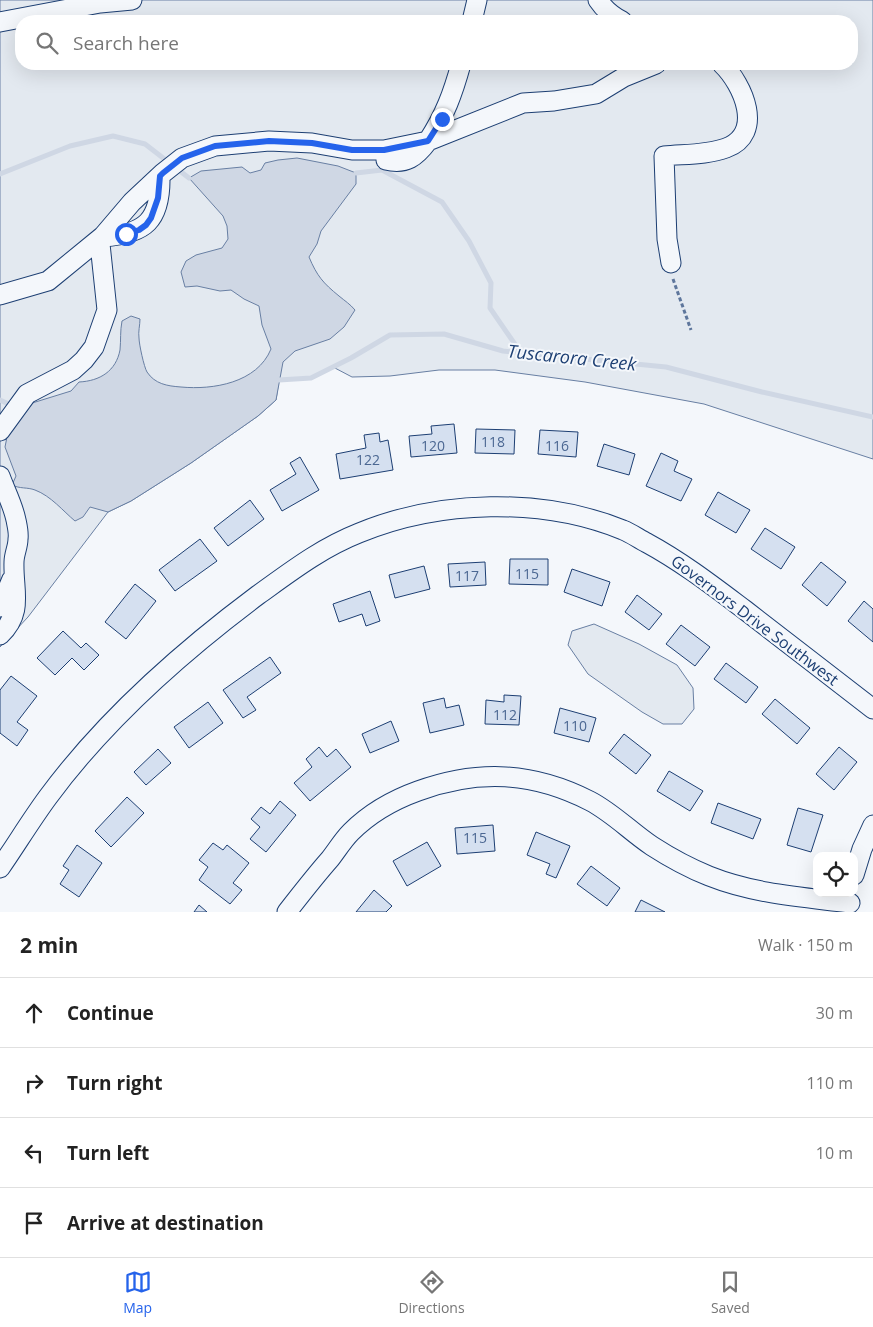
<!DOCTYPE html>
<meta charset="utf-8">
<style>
body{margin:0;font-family:"Open Sans",sans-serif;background:#f2f2f2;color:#222}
.controls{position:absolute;right:15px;bottom:15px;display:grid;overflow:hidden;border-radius:10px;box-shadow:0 5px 20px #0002}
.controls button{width:45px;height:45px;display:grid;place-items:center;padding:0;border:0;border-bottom:1px solid #e0e0e0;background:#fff;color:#222;font:25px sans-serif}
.stop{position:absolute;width:15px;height:15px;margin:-11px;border:4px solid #2563eb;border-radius:50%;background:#fff}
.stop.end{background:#2563eb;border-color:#fff;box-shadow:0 1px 5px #0008}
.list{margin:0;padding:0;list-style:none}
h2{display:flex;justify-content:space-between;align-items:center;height:65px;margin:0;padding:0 20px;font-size:21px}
h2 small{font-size:16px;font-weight:400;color:#767676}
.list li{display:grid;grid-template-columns:32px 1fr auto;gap:15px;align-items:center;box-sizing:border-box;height:70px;padding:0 20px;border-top:1px solid #e0e0e0}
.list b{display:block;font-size:19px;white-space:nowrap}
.list em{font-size:16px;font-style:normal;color:#767676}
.icon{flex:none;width:28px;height:28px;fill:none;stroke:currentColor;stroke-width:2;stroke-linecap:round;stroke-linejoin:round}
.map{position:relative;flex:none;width:873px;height:912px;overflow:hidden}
.search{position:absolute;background:#fff;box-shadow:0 5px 20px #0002;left:15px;right:15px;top:15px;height:55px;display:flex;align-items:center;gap:12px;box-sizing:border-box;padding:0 18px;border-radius:20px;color:#767676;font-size:19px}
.sheet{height:345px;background:#fff}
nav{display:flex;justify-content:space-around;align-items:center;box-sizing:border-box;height:70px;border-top:1px solid #e0e0e0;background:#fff;font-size:14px;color:#767676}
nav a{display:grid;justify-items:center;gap:2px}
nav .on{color:#2563eb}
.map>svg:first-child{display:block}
.green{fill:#e3e9f0;stroke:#687fa3;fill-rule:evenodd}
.water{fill:#cfd7e4;stroke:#687fa3}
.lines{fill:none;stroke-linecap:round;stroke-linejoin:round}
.stream{stroke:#cfd7e4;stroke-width:5}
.building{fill:#d5e0f0;stroke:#1d3f73}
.minor-casing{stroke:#1d3f73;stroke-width:21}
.path{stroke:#5e769c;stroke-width:3;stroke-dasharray:4 2.5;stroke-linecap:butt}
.minor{stroke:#f4f7fb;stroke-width:19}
.route{stroke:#2563eb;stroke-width:6}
.labels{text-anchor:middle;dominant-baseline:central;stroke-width:4;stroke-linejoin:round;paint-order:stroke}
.number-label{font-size:14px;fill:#4b6792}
.street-label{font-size:16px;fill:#1d3f73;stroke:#f4f7fb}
.water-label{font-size:18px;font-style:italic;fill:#1d3f73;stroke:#f4f7fb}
</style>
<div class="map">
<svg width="873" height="912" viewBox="0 0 873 912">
<rect width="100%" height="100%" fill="#f4f7fb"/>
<!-- green -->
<path class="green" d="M0 0H873V459L704 404 585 382 495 370H439L390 376 352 377 333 367 311 378 279 380 276 400 258 416 191 463 131 501 108 512 28 617 0 647ZM21 21H852V64H21Z
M594 624 639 644 677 665 693 688 694 709 682 724H663L642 712 588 674 568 645 572 631Z"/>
<!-- water -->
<path class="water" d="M297 158 338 166 356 173V184L321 231 317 244 309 257C317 276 323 283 339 296 345 301 350 304 355 310L344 327 330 339 295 351 283 362 276 400 258 416 191 463 131 501 108 512 90 507 83 517 75 521C63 511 51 496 35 490 27 487 20 489 12 485L16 476 5 447 8 432 29 404 71 391 79 382C100 381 116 371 120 350 121 340 120 331 122 321L131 316 140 319C140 325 138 332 139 338 139 344 144 367 147 372 155 384 167 386 181 387 213 390 257 383 271 349L262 325 259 306 244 299 231 290 220 291 197 286 185 287 181 272 186 261 196 255 222 248 228 239 227 226 223 216 189 178 201 171 242 167 250 173 261 170 265 163 278 160Z"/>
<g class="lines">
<!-- stream -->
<path class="stream" d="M356 173 382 170 442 202 469 241 491 283 490 308 521 353
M0 174 70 146 113 136 145 144 189 178
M279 380 311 378 351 358 390 335 444 334 503 351 666 367 762 392 873 417
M0 400 13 406"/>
</g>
<!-- building -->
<path class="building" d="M454 424 457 453 411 457 409 436 432 434 431 426Z
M476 429 515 430 514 454 475 453Z
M540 430 578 432 576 457 538 454Z
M379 433 380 442 388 440 393 470 340 479 336 454 366 448 364 435Z
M604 444 635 454 629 475 597 466Z
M661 453 678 461 674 471 692 479 681 501 646 486Z
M300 457 319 490 282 511 270 490 296 474 290 463Z
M718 492 750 510 736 533 705 515Z
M250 500 264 519 228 546 214 528Z
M765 528 795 547 781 569 751 549Z
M200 539 217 561 175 591 159 570Z
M510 559H548V585L509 584Z
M485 562 486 585 450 587 448 564Z
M821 562 846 582 827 606 802 585Z
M424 566 430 589 395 598 389 575Z
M572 569 610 582 602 606 564 592Z
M135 584 156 601 126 639 105 622Z
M370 591 380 621 366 626 362 614 339 622 333 604Z
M637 595 662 614 649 630 625 612Z
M864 601 873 609V642L848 621Z
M681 625 710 647 695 666 666 644Z
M63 631 81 648 86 643 99 655 84 670 72 658 55 675 37 658Z
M270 657 281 673 247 697 256 710 243 718 223 690Z
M726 663 758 687 746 703 714 679Z
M11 676 37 696 17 722 28 730 17 746 0 733V690Z
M504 695 521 696 519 725 485 724 486 700 504 702Z
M444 698 446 708 459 705 464 725 430 733 423 703Z
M775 699 810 728 797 744 762 714Z
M208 702 223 723 189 748 174 727Z
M560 708 596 718 589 742 554 733Z
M391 721 399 741 370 753 362 734Z
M624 734 651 755 636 774 609 753Z
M319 747 327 757 336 749 351 767 310 801 294 783 312 767 306 759Z
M839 747 857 762 834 790 816 774Z
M158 749 171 763 146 785 134 772Z
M669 771 703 791 690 811 657 791Z
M127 797 144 813 111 847 95 831Z
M280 801 296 815 266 852 250 839 260 827 251 819 261 807 270 814Z
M718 803 761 819 753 839 711 823Z
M798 808 823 815 811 852 787 845Z
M493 825 495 851 457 854 455 828Z
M536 832 570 846 556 878 546 874 550 864 527 855Z
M427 842 441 866 407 886 393 861Z
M213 843 223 850 227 845 249 863 233 883 242 890 230 904 199 880 208 867 199 860Z
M77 845 102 863 79 897 60 884 69 870 63 866Z
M591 866 620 888 607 906 577 884Z
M374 890 392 906 386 912H356Z
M641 900 665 912H635Z
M199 905 207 912H194Z"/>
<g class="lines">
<defs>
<path id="minor" d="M598 0C604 9 612 16 622 21
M472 21 477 0
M0 22 100 3 132 0
M386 160C406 165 416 157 428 141L523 103 554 101 596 94 624 77 656 64
M103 237C145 234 161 221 160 176
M671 263 667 239 664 156C684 154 707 155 726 148 765 134 743 84 722 64
M0 295 48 281 103 236 132 202 163 173 182 158 215 146 269 141 312 143 352 150H384L428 141C445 115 453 93 461 64
M0 431 27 394 73 370 84 360 94 347 107 310 100 244 103 236
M0 476C5 490 13 505 16 520 17 525 19 533 18 539 18 547 14 554 14 562 13 591 24 612 0 635
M0 607 12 579
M0 868C16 845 31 820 48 797 104 721 183 651 258 595 290 572 321 548 359 533 439 500 542 497 623 530 631 533 639 539 647 543 682 562 713 586 745 610 788 643 830 676 873 709
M854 875 862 849 873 825
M287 912C301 894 315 876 330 859 337 850 343 840 351 832 370 813 393 800 418 791 479 769 533 772 590 801 613 813 631 832 652 846 669 857 689 868 709 876 754 894 802 897 850 903"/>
</defs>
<!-- minor casing -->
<use href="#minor" class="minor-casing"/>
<!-- path -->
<path class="path" d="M673 279 691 330"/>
<!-- minor -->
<use href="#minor" class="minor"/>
</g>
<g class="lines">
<!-- route -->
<path class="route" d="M126 234 139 230 146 225 151 218 158 198 160 176 163 173 182 158 215 146 269 141 312 143 352 150H384L428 141 442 119"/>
</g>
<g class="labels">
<!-- number labels -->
<g class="number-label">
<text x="493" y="441">118</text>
<text x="433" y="445">120</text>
<text x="557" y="445">116</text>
<text x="368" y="459">122</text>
<text x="527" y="573">115</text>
<text x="467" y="575">117</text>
<text x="505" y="714">112</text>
<text x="575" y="725">110</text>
<text x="475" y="837">115</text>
</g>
<!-- street labels -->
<g class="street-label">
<text transform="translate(755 620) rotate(37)">Governors Drive Southwest</text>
</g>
<!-- water labels -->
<g class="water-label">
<text transform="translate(572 357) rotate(6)">Tuscarora Creek</text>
</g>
</g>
</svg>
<div class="controls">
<button><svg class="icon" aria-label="locate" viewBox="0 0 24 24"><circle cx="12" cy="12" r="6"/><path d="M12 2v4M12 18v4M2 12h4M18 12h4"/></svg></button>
</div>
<div class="stop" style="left:126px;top:234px"></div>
<div class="stop end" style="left:442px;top:119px"></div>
<div class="search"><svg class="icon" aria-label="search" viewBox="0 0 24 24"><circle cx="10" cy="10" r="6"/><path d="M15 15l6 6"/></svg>Search here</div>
</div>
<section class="sheet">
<h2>2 min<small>Walk · 150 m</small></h2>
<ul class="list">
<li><svg class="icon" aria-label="ahead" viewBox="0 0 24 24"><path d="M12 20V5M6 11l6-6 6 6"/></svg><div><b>Continue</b></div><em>30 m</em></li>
<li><svg class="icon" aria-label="right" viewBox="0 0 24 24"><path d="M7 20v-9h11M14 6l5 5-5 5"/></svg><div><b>Turn right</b></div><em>110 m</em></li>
<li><svg class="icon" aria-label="left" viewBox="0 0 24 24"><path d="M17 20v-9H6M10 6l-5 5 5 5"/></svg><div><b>Turn left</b></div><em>10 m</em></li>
<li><svg class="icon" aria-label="arrive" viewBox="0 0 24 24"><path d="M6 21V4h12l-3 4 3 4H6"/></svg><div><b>Arrive at destination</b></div></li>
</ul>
</section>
<nav>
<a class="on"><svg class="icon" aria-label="map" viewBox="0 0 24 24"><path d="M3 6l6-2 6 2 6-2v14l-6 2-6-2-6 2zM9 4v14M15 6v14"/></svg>Map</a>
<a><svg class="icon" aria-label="directions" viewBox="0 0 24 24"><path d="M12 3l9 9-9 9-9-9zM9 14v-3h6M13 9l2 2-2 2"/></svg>Directions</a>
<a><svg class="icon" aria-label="saved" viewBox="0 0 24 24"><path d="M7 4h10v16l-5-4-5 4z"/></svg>Saved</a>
</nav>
